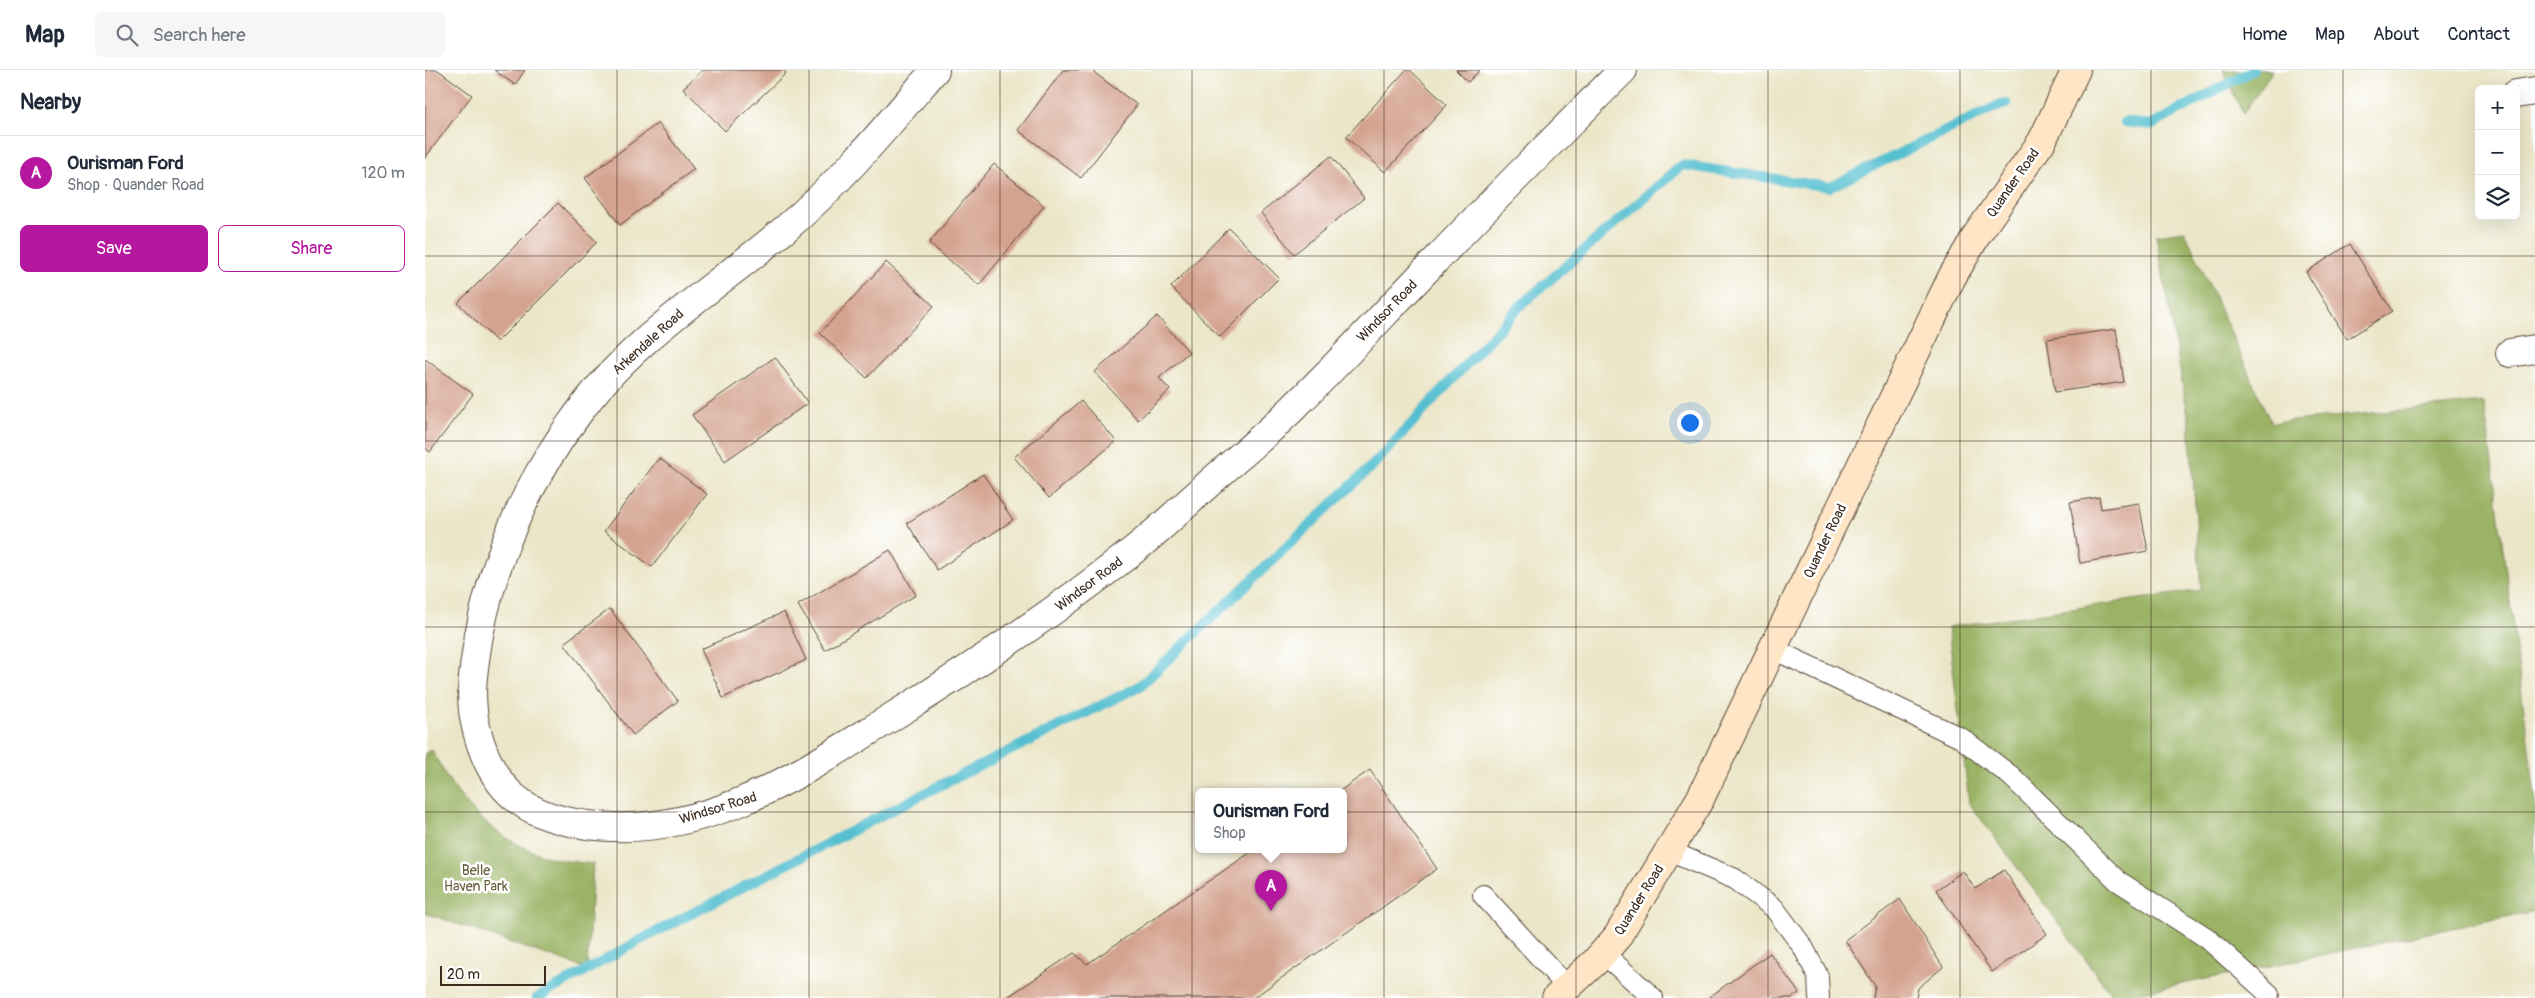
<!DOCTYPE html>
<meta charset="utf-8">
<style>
body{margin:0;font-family:Pangolin,sans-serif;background:#f6f6f7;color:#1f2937}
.controls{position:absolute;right:15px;top:15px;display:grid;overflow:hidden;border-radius:8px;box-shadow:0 5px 20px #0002}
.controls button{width:45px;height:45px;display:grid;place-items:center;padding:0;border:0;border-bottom:1px solid #e0e1e3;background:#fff;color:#1f2937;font:25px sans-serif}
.scale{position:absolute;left:15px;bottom:12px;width:106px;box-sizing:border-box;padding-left:5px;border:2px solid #3b2a1e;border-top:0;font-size:14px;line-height:18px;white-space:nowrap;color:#3b2a1e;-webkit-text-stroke:4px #fff;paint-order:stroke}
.you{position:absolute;left:1264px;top:352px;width:18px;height:18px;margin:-12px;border:4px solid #fff;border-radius:50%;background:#1a73e8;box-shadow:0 0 0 8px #1a73e833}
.badge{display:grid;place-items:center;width:32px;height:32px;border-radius:50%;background:#b5179e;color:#fff;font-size:16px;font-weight:700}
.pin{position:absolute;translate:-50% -41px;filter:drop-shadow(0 1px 2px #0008)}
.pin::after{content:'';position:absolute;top:26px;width:18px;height:15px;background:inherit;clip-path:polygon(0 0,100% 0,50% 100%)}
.popup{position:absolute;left:770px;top:718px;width:152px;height:65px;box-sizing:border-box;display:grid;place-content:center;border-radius:8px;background:#fff;filter:drop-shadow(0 1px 4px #0005);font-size:16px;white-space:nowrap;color:#747a83}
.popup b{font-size:19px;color:#1f2937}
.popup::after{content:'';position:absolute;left:50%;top:100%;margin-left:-10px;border:10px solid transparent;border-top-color:#fff}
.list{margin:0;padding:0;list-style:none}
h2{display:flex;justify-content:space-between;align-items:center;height:65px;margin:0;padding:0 20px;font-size:21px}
h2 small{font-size:16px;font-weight:400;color:#747a83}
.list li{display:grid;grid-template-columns:32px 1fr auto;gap:15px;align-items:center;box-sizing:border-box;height:75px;padding:0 20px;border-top:1px solid #e0e1e3}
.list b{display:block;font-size:19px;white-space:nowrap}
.list p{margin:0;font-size:16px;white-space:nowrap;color:#747a83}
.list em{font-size:16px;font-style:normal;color:#747a83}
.actions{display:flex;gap:10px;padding:15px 20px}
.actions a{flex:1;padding:11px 0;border:1px solid #b5179e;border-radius:8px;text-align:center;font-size:18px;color:#b5179e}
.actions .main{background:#b5179e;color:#fff}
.icon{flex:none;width:28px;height:28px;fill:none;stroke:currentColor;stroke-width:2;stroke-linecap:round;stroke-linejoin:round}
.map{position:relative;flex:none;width:2110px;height:928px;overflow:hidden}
header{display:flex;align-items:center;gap:30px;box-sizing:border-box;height:70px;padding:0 25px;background:#fff;border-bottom:1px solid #e0e1e3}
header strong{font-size:24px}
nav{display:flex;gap:28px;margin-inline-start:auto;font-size:18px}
.search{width:350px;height:45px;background:#f6f6f7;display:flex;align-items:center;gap:12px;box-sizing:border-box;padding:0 18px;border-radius:8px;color:#747a83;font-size:19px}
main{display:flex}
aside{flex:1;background:#fff}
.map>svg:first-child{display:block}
.forest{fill:#9ab365;stroke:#6a6e42}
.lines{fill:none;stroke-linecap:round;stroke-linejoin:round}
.stream{stroke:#55bfd0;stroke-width:10}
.building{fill:#d4a38f}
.lane-casing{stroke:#554638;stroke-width:22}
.street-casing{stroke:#554638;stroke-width:30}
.secondary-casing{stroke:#554638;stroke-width:30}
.lane{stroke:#fff;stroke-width:20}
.street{stroke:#fff;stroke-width:28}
.secondary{stroke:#fee5c5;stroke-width:28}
.grid{fill:none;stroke:#3b2a1e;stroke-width:1;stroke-opacity:0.55}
.labels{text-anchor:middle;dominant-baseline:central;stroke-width:5;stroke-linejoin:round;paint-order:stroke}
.street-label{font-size:14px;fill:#3b2a1e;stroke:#fff}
.park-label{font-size:14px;fill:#645c38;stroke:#fff}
</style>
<header>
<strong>Map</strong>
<div class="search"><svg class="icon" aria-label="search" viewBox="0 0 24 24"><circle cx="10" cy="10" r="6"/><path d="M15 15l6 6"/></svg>Search here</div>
<nav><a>Home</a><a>Map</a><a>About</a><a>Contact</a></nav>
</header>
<main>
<aside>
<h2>Nearby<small></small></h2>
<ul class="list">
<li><span class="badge">A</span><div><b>Ourisman Ford</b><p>Shop · Quander Road</p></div><em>120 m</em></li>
</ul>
<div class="actions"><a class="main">Save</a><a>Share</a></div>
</aside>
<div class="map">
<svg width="2110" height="928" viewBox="0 0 2110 928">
<rect width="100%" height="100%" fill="#fff"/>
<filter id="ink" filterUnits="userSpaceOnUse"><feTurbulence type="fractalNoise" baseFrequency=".02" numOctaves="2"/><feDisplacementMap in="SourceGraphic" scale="10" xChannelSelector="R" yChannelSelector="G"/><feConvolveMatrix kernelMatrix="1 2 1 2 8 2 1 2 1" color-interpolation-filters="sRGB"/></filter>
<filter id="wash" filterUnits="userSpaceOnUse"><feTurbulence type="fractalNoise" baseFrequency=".0096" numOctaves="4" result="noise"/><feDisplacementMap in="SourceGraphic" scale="20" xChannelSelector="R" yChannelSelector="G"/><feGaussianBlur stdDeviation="1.12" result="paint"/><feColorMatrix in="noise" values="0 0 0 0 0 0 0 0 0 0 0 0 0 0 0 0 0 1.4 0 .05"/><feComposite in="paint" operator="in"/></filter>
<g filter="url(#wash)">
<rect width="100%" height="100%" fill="#ebe6c8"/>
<!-- forest -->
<path class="forest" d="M1798 0H1848L1818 44Z
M1760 161 1846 353 2059 332 2110 725V841L1689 928 1544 733 1523 557 1776 520 1764 351 1731 165Z
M7 680C33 733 66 767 122 787 136 791 153 792 168 794L162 899 0 843V683Z"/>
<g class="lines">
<!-- stream -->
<path class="stream" d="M1700 52 1727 55 1828 0
M112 928 221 867 496 725 715 616 952 391 1096 235 1257 95 1405 117 1574 35 1582 34"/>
</g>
<g id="blocks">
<!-- building -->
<path class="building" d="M0 0H13L47 25 0 88Z
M69 0H100L90 15Z
M278 0H358L361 3 300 61 258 18Z
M638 0H666L712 35 656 108 593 60Z
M981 0H985L1022 35 960 102 921 67Z
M1031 0H1055L1043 12Z
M233 53 269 99 195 155 160 108Z
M906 86 939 128 869 184 836 143Z
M569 94 619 136 554 215 504 173Z
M133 133 172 172 72 272 33 233Z
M804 158 854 208 795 267 746 217Z
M1925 174 1967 241 1922 269 1881 202Z
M461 192 509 236 442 308 395 263Z
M732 246 764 282 734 308 745 320 713 350 670 302Z
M1691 259 1699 312 1630 322 1622 269Z
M350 287 383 333 300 391 267 345Z
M0 289 48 324 5 382 0 378Z
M656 331 691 371 624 428 589 387Z
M234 388 282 424 227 497 179 461Z
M558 404 588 450 512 500 482 453Z
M1674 427 1676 439 1714 433 1723 481 1655 493 1645 432Z
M465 480 491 525 400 580 373 535Z
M185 539 253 631 208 665 139 573Z
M359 542 381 590 298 628 276 579Z
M945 700 1012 799 828 928H581L649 883 662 894 829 780H918V722H913Z
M1579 800 1622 864 1567 902 1511 820 1538 801 1550 819Z
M1475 829 1518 897 1493 918 1491 928H1448L1450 916 1420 870Z
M1345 883 1374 923 1367 928H1283Z"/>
</g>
</g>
<g filter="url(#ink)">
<use href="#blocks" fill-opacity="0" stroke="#554638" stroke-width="1"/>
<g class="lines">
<defs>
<path id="lane" d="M1348 579 1536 668 1586 706 1693 811 1782 868 1844 924
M1244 781 1310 809 1349 838 1378 877 1393 906 1394 928
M1058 825 1143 918
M1178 883 1228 928"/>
<path id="street" d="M510 0C462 56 415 113 359 160 289 219 206 269 152 345 103 411 70 484 54 565 49 596 43 626 51 657 66 720 99 747 163 755 277 770 370 707 462 650 548 597 631 542 710 479 734 460 757 438 780 417 811 389 845 362 874 332 921 286 965 237 1011 190 1072 126 1135 63 1198 0
M2091 24 2110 21
M2085 283 2110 279"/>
<path id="secondary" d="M1131 928 1171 891 1192 867 1275 729 1527 207 1553 163 1617 71 1651 0"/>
</defs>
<!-- lane casing -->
<use href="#lane" class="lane-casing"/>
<!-- street casing -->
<use href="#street" class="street-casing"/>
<!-- secondary casing -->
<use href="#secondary" class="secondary-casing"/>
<!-- lane -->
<use href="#lane" class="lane"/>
<!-- street -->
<use href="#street" class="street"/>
<!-- secondary -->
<use href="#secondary" class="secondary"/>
</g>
</g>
<!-- grid -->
<path class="grid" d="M192 0V928M384 0V928M575 0V928M767 0V928M959 0V928M1151 0V928M1343 0V928M1535 0V928M1726 0V928M1918 0V928M0 186H2110M0 371H2110M0 557H2110M0 742H2110"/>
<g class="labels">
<!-- street labels -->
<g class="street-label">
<text transform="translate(1588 113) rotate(-55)">Quander Road</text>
<text transform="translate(962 241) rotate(-46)">Windsor Road</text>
<text transform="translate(223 272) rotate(-42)">Arkendale Road</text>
<text transform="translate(1400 471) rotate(-64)">Quander Road</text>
<text transform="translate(664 514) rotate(-37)">Windsor Road</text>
<text transform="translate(293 738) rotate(-17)">Windsor Road</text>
<text transform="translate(1214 830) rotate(-58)">Quander Road</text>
</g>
<!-- park labels -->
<g class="park-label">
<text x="51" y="800">Belle<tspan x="51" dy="16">Haven Park</tspan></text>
</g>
</g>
</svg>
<div class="controls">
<button>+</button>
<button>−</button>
<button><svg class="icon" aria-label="layers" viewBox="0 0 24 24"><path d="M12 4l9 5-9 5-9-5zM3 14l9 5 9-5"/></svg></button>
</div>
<div class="scale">20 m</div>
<div class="you"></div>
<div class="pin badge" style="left:846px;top:841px">A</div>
<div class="popup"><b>Ourisman Ford</b>Shop</div>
</div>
</main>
